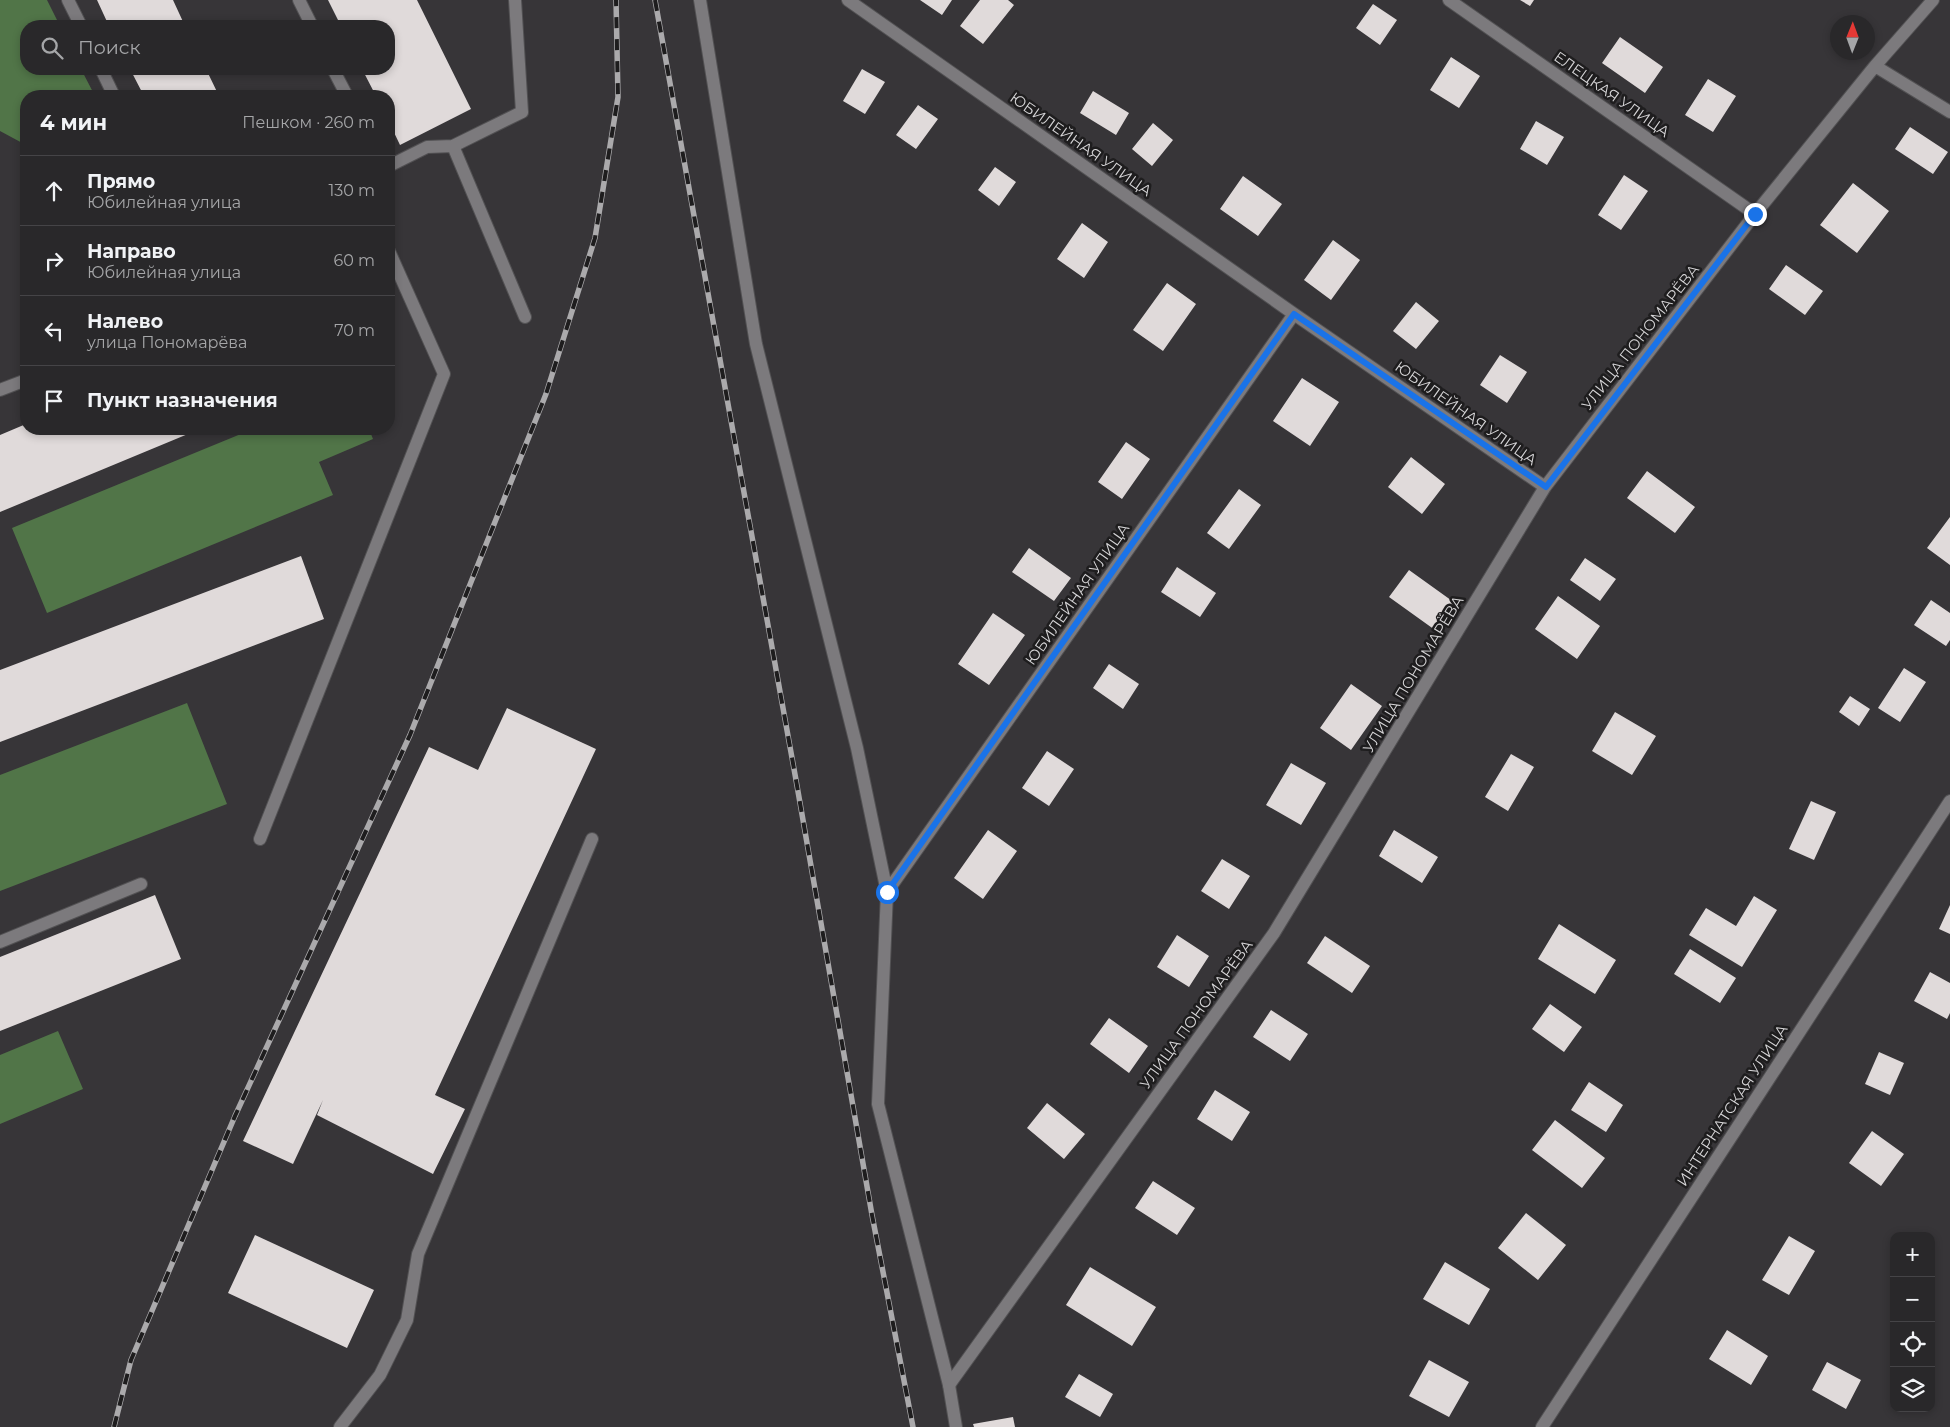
<!DOCTYPE html>
<html lang="ru">
<meta charset="utf-8">
<style>
body{margin:0;font-family:Montserrat,sans-serif;background:#313032;color:#f1f3f6}
.controls{position:absolute;right:15px;bottom:15px;display:grid;overflow:hidden;border-radius:10px;box-shadow:0 2px 8px #0003}
.controls button{width:45px;height:45px;display:grid;place-items:center;padding:0;border:0;border-bottom:1px solid #454447;background:#29282a;color:#f1f3f6;font:25px sans-serif}
.compass{position:absolute;left:1830px;top:15px;width:45px;height:45px;border-radius:50%;background:#29282a;box-shadow:0 2px 8px #0003;rotate:1deg}
.stop{position:absolute;width:15px;height:15px;margin:-11px;border:4px solid #1a73e8;border-radius:50%;background:#fff}
.stop.end{background:#1a73e8;border-color:#fff;box-shadow:0 1px 5px #0008}
.list{margin:0;padding:0;list-style:none}
h2{display:flex;justify-content:space-between;align-items:center;height:65px;margin:0;padding:0 20px;font-size:21px}
h2 small{font-size:16px;font-weight:400;color:#a5a6a8}
.list li{display:grid;grid-template-columns:32px 1fr auto;gap:15px;align-items:center;box-sizing:border-box;height:70px;padding:0 20px;border-top:1px solid #454447}
.list b{display:block;font-size:19px;white-space:nowrap}
.list p{margin:0;font-size:16px;white-space:nowrap;color:#a5a6a8}
.list em{font-size:16px;font-style:normal;color:#a5a6a8}
.icon{flex:none;width:28px;height:28px;fill:none;stroke:currentColor;stroke-width:2;stroke-linecap:round;stroke-linejoin:round}
.map{position:relative;flex:none;width:1950px;height:1427px;overflow:hidden}
.search{position:absolute;background:#29282a;box-shadow:0 2px 8px #0003;left:20px;top:20px;width:375px;height:55px;display:flex;align-items:center;gap:12px;box-sizing:border-box;padding:0 18px;border-radius:20px;color:#a5a6a8;font-size:19px}
.panel{position:absolute;background:#29282a;box-shadow:0 2px 8px #0003;left:20px;top:90px;width:375px;height:345px;border-radius:20px}
.map>svg:first-child{display:block}
.forest{fill:#517548}
.building{fill:#e0dada}
.lines{fill:none;stroke-linecap:round;stroke-linejoin:round}
.lane-casing{stroke:#525153;stroke-width:14}
.street-casing{stroke:#525153;stroke-width:14}
.lane{stroke:#7c7a7d;stroke-width:12}
.street{stroke:#7c7a7d;stroke-width:12}
.rail-casing{stroke:#abaaac;stroke-width:5.5}
.rail{stroke:#1e1d1e;stroke-width:4;stroke-dasharray:11;stroke-linecap:butt}
.route{stroke:#1a73e8;stroke-width:6}
.labels{text-anchor:middle;dominant-baseline:central;stroke-width:5;stroke-linejoin:round;paint-order:stroke}
.street-label{font-size:15px;fill:#d6d5d7;stroke:#1e1d1e}
</style>
<div class="map">
<svg width="1950" height="1427" viewBox="0 0 1950 1427">
<rect width="100%" height="100%" fill="#373538"/>
<!-- forest -->
<path class="forest" d="M0 0H47L60 26H26V69H81L95 96H26V145L0 131Z
M253 429H369L373 439 319 462 333 495 47 613 12 528Z
M187 703 227 804 0 891V775Z
M58 1031 83 1089 0 1124V1055Z"/>
<!-- building -->
<path class="building" d="M97 0H173L185 26H109Z
M328 0H417L471 109 400 145 389 122V96H376L362 69H389V26H341Z
M920 0H952L942 15Z
M980 0H1008L1014 5 983 44 960 26Z
M1520 0H1534L1530 6Z
M1373 4 1397 20 1380 45 1356 28Z
M1620 37 1663 67 1645 93 1602 63Z
M1451 57 1480 76 1459 108 1430 90Z
M130 69H206L219 96H144Z
M862 69 885 82 865 114 843 101Z
M1708 79 1736 96 1713 132 1685 115Z
M1093 91 1129 113 1116 135 1080 113Z
M918 105 938 119 916 149 896 135Z
M1536 121 1564 137 1547 165 1520 149Z
M1153 123 1173 140 1152 166 1132 149Z
M1910 127 1948 152 1933 174 1895 149Z
M995 167 1016 182 999 206 978 190Z
M1624 175 1648 191 1621 230 1598 215Z
M1243 176 1282 204 1258 236 1220 209Z
M1853 183 1889 211 1857 253 1820 225Z
M1082 223 1108 242 1084 278 1057 259Z
M1333 240 1360 260 1331 300 1304 280Z
M1786 265 1823 291 1805 315 1769 289Z
M1167 283 1196 304 1163 351 1133 330Z
M1416 302 1439 321 1416 349 1393 331Z
M1500 355 1527 372 1507 403 1480 385Z
M1302 378 1339 402 1310 446 1273 421Z
M26 424V429H200L0 512V435Z
M1126 442 1150 459 1122 499 1098 482Z
M1411 457 1445 484 1422 514 1388 487Z
M1647 471 1695 507 1675 533 1627 498Z
M1239 489 1261 505 1229 549 1207 533Z
M1950 517V565L1927 548Z
M1029 548 1071 578 1054 601 1012 572Z
M301 556 324 619 0 742V670Z
M1585 558 1616 579 1600 601 1570 580Z
M1177 567 1216 593 1200 617 1161 592Z
M1409 570 1455 603 1435 630 1389 597Z
M1558 596 1600 626 1577 659 1535 629Z
M1931 600 1950 613V640L1946 646 1914 625Z
M993 613 1025 635 989 685 958 664Z
M1109 664 1139 684 1123 709 1093 688Z
M1904 668 1926 682 1900 722 1878 708Z
M1351 684 1382 706 1351 750 1320 728Z
M1850 696 1870 709 1859 726 1839 712Z
M507 708 596 749 435 1095 465 1109 433 1174 317 1115 323 1100 293 1164 243 1141 429 747 478 770Z
M1615 712 1656 736 1632 775 1592 751Z
M1047 751 1074 769 1049 806 1022 788Z
M1511 754 1534 767 1508 811 1485 797Z
M1291 763 1326 783 1301 825 1266 805Z
M1811 801 1836 812 1814 860 1789 849Z
M988 830 1017 851 983 899 954 878Z
M1394 830 1438 857 1422 883 1379 856Z
M1222 859 1250 876 1229 909 1201 891Z
M155 895 181 959 0 1031V957Z
M1754 896 1777 910 1742 967 1689 935 1706 908 1736 926Z
M1950 905V934L1939 929Z
M1559 924 1616 960 1595 994 1538 959Z
M1177 935 1209 956 1189 987 1157 967Z
M1325 936 1370 966 1352 993 1307 963Z
M1690 949 1736 978 1720 1003 1674 974Z
M1930 972 1950 983V1013L1947 1019 1914 1001Z
M1550 1004 1582 1027 1564 1052 1532 1029Z
M1271 1010 1308 1034 1290 1061 1253 1037Z
M1109 1018 1148 1046 1129 1073 1090 1044Z
M1879 1052 1904 1063 1890 1095 1865 1084Z
M1589 1082 1623 1105 1606 1132 1571 1110Z
M1215 1090 1250 1112 1232 1141 1197 1119Z
M1047 1103 1085 1134 1064 1159 1027 1128Z
M1555 1120 1605 1158 1582 1188 1532 1150Z
M1872 1131 1904 1154 1881 1186 1849 1163Z
M1153 1181 1195 1208 1177 1235 1135 1208Z
M1526 1213 1566 1245 1538 1280 1498 1248Z
M255 1235 374 1290 347 1348 228 1293Z
M1789 1236 1815 1251 1789 1295 1762 1280Z
M1445 1262 1490 1289 1469 1325 1423 1299Z
M1090 1267 1156 1307 1132 1346 1066 1305Z
M1727 1330 1768 1356 1751 1385 1709 1359Z
M1429 1360 1469 1382 1449 1417 1409 1396Z
M1827 1362 1861 1380 1846 1409 1812 1390Z
M1079 1374 1113 1394 1100 1417 1065 1397Z
M1013 1417 1015 1427H974L973 1424Z"/>
<g class="lines">
<defs>
<path id="lane" d="M68 0 81 26
M299 0 312 26
M700 0 756 344 857 748 887 892 878 1104 949 1385 956 1427
M101 69 114 96
M333 69 347 96
M453 146 525 317
M389 166 427 147 453 146 522 112 515 0
M0 390 26 380
M260 839 444 374 389 251
M0 942 141 884
M340 1427 380 1375 407 1320 418 1254 592 839"/>
<path id="street" d="M848 0 1294 314 1545 487
M1449 0 1755 214
M1875 66 1950 112
M887 892 1294 314
M949 1385 1274 933 1545 487 1755 214 1875 66 1933 0
M1542 1427 1950 801"/>
</defs>
<!-- lane casing -->
<use href="#lane" class="lane-casing"/>
<!-- street casing -->
<use href="#street" class="street-casing"/>
<!-- lane -->
<use href="#lane" class="lane"/>
<!-- street -->
<use href="#street" class="street"/>
<defs>
<path id="rail" d="M655 0 796 780 872 1215 913 1427
M114 1427 131 1360 235 1116 410 735 546 394 595 238 618 97 616 0"/>
</defs>
<!-- rail casing -->
<use href="#rail" class="rail-casing"/>
<!-- rail -->
<use href="#rail" class="rail"/>
</g>
<g class="lines">
<!-- route -->
<path class="route" d="M887 892 1294 314 1546 487 1755 214"/>
</g>
<g class="labels">
<!-- street labels -->
<g class="street-label">
<text transform="translate(1612 94) rotate(35)">ЕЛЕЦКАЯ УЛИЦА</text>
<text transform="translate(1081 144) rotate(35)">ЮБИЛЕЙНАЯ УЛИЦА</text>
<text transform="translate(1640 337) rotate(-52)">УЛИЦА ПОНОМАРЁВА</text>
<text transform="translate(1466 413) rotate(35)">ЮБИЛЕЙНАЯ УЛИЦА</text>
<text transform="translate(1077 594) rotate(-55)">ЮБИЛЕЙНАЯ УЛИЦА</text>
<text transform="translate(1413 674) rotate(-59)">УЛИЦА ПОНОМАРЁВА</text>
<text transform="translate(1196 1014) rotate(-54)">УЛИЦА ПОНОМАРЁВА</text>
<text transform="translate(1732 1105) rotate(-57)">ИНТЕРНАТСКАЯ УЛИЦА</text>
</g>
</g>
</svg>
<div class="controls">
<button>+</button>
<button>−</button>
<button><svg class="icon" aria-label="locate" viewBox="0 0 24 24"><circle cx="12" cy="12" r="6"/><path d="M12 2v4M12 18v4M2 12h4M18 12h4"/></svg></button>
<button><svg class="icon" aria-label="layers" viewBox="0 0 24 24"><path d="M12 4l9 5-9 5-9-5zM3 14l9 5 9-5"/></svg></button>
</div>
<svg class="compass" viewBox="-18 -18 36 36"><path d="M0-13l5 13h-10z" fill="#e53935"/><path d="M0 13l5-13h-10z" fill="#a5a6a8"/></svg>
<div class="stop" style="left:887px;top:892px"></div>
<div class="stop end" style="left:1755px;top:214px"></div>
<div class="search"><svg class="icon" aria-label="search" viewBox="0 0 24 24"><circle cx="10" cy="10" r="6"/><path d="M15 15l6 6"/></svg>Поиск</div>
<section class="panel">
<h2>4 мин<small>Пешком · 260 m</small></h2>
<ul class="list">
<li><svg class="icon" aria-label="ahead" viewBox="0 0 24 24"><path d="M12 20V5M6 11l6-6 6 6"/></svg><div><b>Прямо</b><p>Юбилейная улица</p></div><em>130 m</em></li>
<li><svg class="icon" aria-label="right" viewBox="0 0 24 24"><path d="M7 20v-9h11M14 6l5 5-5 5"/></svg><div><b>Направо</b><p>Юбилейная улица</p></div><em>60 m</em></li>
<li><svg class="icon" aria-label="left" viewBox="0 0 24 24"><path d="M17 20v-9H6M10 6l-5 5 5 5"/></svg><div><b>Налево</b><p>улица Пономарёва</p></div><em>70 m</em></li>
<li><svg class="icon" aria-label="arrive" viewBox="0 0 24 24"><path d="M6 21V4h12l-3 4 3 4H6"/></svg><div><b>Пункт назначения</b></div></li>
</ul>
</section>
</div>
